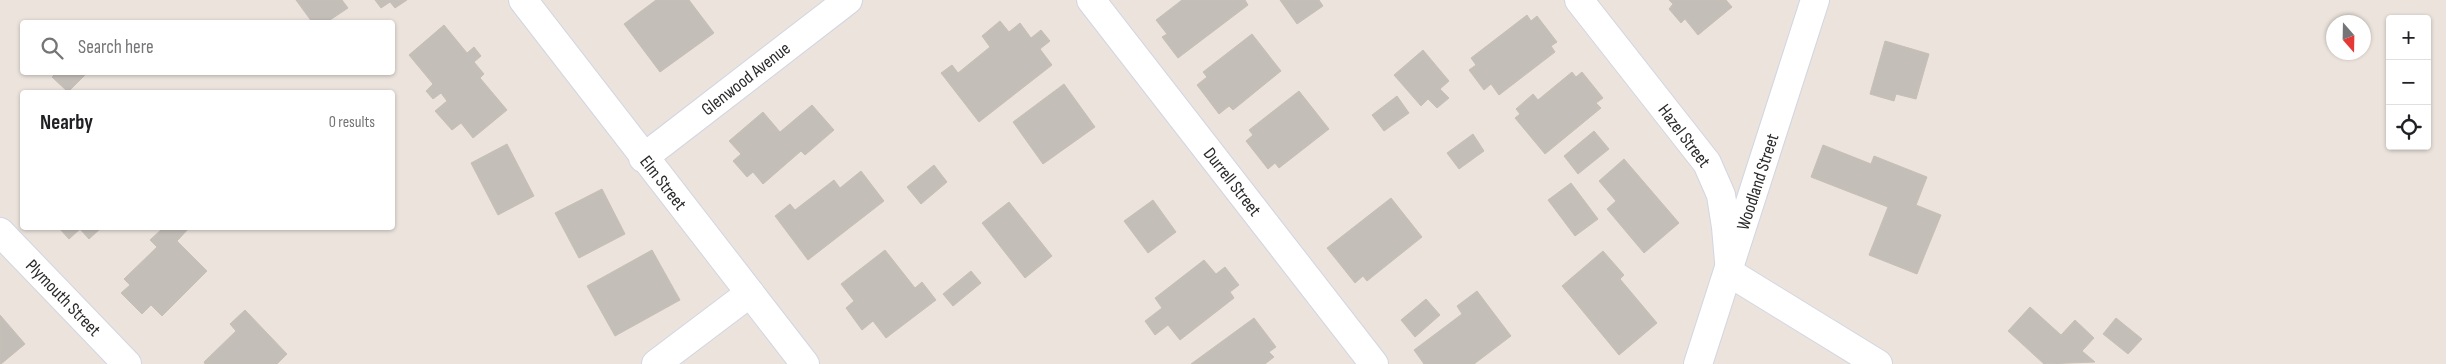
<!DOCTYPE html>
<meta charset="utf-8">
<style>
body{margin:0;font-family:"Sofia Sans Condensed",sans-serif;background:#f2f2f2;color:#202124}
.controls{position:absolute;right:15px;top:15px;display:grid;overflow:hidden;border-radius:5px;box-shadow:0 1px 4px #0004}
.controls button{width:45px;height:45px;display:grid;place-items:center;padding:0;border:0;border-bottom:1px solid #e0e0e0;background:#fff;color:#202124;font:25px sans-serif}
.compass{position:absolute;left:2326px;top:15px;width:45px;height:45px;border-radius:50%;background:#fff;box-shadow:0 1px 4px #0004;rotate:160deg}
.list{margin:0;padding:0;list-style:none}
h2{display:flex;justify-content:space-between;align-items:center;height:65px;margin:0;padding:0 20px;font-size:21px}
h2 small{font-size:16px;font-weight:400;color:#757577}
.icon{flex:none;width:28px;height:28px;fill:none;stroke:currentColor;stroke-width:2;stroke-linecap:round;stroke-linejoin:round}
.map{position:relative;flex:none;width:2446px;height:364px;overflow:hidden}
.search{position:absolute;background:#fff;box-shadow:0 1px 4px #0004;left:20px;top:20px;width:375px;height:55px;display:flex;align-items:center;gap:12px;box-sizing:border-box;padding:0 18px;border-radius:5px;color:#757577;font-size:19px}
.panel{position:absolute;background:#fff;box-shadow:0 1px 4px #0004;left:20px;top:90px;width:375px;height:140px;border-radius:5px}
.map>svg:first-child{display:block}
.building{fill:#c4beb8;stroke:#c6bfb6}
.lines{fill:none;stroke-linecap:round;stroke-linejoin:round}
.street-casing{stroke:#d1d6e2;stroke-width:30}
.secondary-casing{stroke:#d1d6e2;stroke-width:30}
.street{stroke:#fff;stroke-width:28}
.secondary{stroke:#fff;stroke-width:28}
.labels{text-anchor:middle;dominant-baseline:central;stroke-width:5;stroke-linejoin:round;paint-order:stroke}
.street-label{font-size:18px;fill:#2a2a2a;stroke:#fff}
</style>
<div class="map">
<svg width="2446" height="364" viewBox="0 0 2446 364">
<rect width="100%" height="100%" fill="#ebe3dc"/>
<!-- building -->
<path class="building" d="M296 0H342L348 8 327 22H312Z
M375 0H407L395 8 390 2 381 8Z
M656 0H689L714 33 660 72 624 24Z
M1182 0H1245L1248 5 1178 58 1162 37 1167 34 1156 20Z
M1280 0H1319L1323 6 1297 24Z
M1669 0H1726L1732 7 1698 35 1685 19 1681 23 1669 9 1673 4Z
M1527 15 1531 21 1537 16 1557 42 1551 46 1555 52 1499 95 1491 84 1484 90 1469 70 1476 65 1471 58Z
M1000 21 1009 32 1020 23 1031 38 1041 30 1050 41 1040 49 1052 65 979 122 941 73 952 65 958 73 990 47 982 36Z
M444 25 467 53 474 47 481 56 474 62 484 74 480 78 507 110 473 138 461 123 452 130 435 111 447 101 441 93 433 99 426 91 433 84 409 55Z
M1252 34 1281 71 1233 110 1229 106 1219 114 1197 85 1207 77 1203 72Z
M1885 41 1929 54 1916 99 1896 94 1894 101 1870 94Z
M1423 50 1449 81 1440 89 1449 98 1437 108 1428 99 1421 106 1394 75Z
M57 72H88L68 92 52 77Z
M1572 72 1576 77 1582 72 1603 98 1596 103 1601 108 1545 154 1515 118 1520 114 1516 109 1533 94 1538 100Z
M1064 84 1095 127 1043 164 1013 122Z
M1299 91 1329 129 1279 168 1275 163 1268 169 1246 141 1253 135 1249 130Z
M1397 96 1409 113 1384 131 1372 115Z
M812 105 834 130 805 155 801 151 763 184 753 172 747 177 733 161 741 154 729 141 763 112 780 132Z
M1594 131 1609 149 1578 174 1564 156Z
M1473 134 1484 151 1459 169 1447 153Z
M507 144 534 196 498 215 471 163Z
M1823 145 1871 164 1874 156 1927 177 1916 205 1941 215 1917 274 1869 255 1888 207 1811 177Z
M1624 159 1679 223 1644 253 1607 209 1616 201 1599 181Z
M934 165 947 182 921 204 907 187Z
M861 171 884 201 808 260 775 216 790 204 795 210 834 180 840 188Z
M1571 183 1598 219 1575 236 1548 200Z
M602 189 625 234 579 258 555 213Z
M1391 198 1422 237 1367 281 1363 276 1355 283 1327 248Z
M1153 200 1176 232 1148 253 1124 221Z
M1009 202 1052 256 1025 278 982 223Z
M59 228H101L89 239 80 229 69 239Z
M163 228H189L177 241 207 271 162 316 151 305 142 314 121 293 130 285 124 279 157 247 150 240Z
M652 250 680 300 615 336 587 286Z
M885 250 915 288 922 282 936 300 886 338 873 321 862 330 846 308 854 301 841 284Z
M1603 251 1624 275 1620 279 1657 323 1619 355 1562 286Z
M1204 260 1216 274 1225 267 1239 285 1230 292 1234 298 1180 340 1168 325 1155 335 1145 321 1162 308 1155 298Z
M971 271 981 283 953 306 943 294Z
M1477 291 1511 336 1474 364H1424L1414 350 1462 314 1457 306Z
M1426 299 1440 315 1415 337 1401 320Z
M2030 307 2061 335 2075 320 2094 338 2082 351 2095 362 2044 364 2008 331Z
M245 310 287 354 277 364H205L204 362 236 331 230 324Z
M0 315 25 344 1 364H0Z
M1254 318 1276 347 1269 352 1274 357 1265 364H1191Z
M2116 318 2142 339 2128 354 2103 334Z"/>
<g class="lines">
<defs>
<path id="street" d="M1091 0 1374 364
M1579 0 1707 163 1721 195 1726 227 1730 273 1878 364
M643 158 848 0
M0 232 127 364
M656 364 750 293"/>
<path id="secondary" d="M523 0 805 364
M1698 364 1815 0"/>
</defs>
<!-- street casing -->
<use href="#street" class="street-casing"/>
<!-- secondary casing -->
<use href="#secondary" class="secondary-casing"/>
<!-- street -->
<use href="#street" class="street"/>
<!-- secondary -->
<use href="#secondary" class="secondary"/>
</g>
<g class="labels">
<!-- street labels -->
<g class="street-label">
<text transform="translate(746 79) rotate(-38)">Glenwood Avenue</text>
<text transform="translate(1684 136) rotate(53)">Hazel Street</text>
<text transform="translate(1232 182) rotate(52)">Durrell Street</text>
<text transform="translate(1758 182) rotate(-72)">Woodland Street</text>
<text transform="translate(663 183) rotate(52)">Elm Street</text>
<text transform="translate(63 298) rotate(46)">Plymouth Street</text>
</g>
</g>
</svg>
<div class="controls">
<button>+</button>
<button>−</button>
<button><svg class="icon" aria-label="locate" viewBox="0 0 24 24"><circle cx="12" cy="12" r="6"/><path d="M12 2v4M12 18v4M2 12h4M18 12h4"/></svg></button>
</div>
<svg class="compass" viewBox="-18 -18 36 36"><path d="M0-13l5 13h-10z" fill="#e53935"/><path d="M0 13l5-13h-10z" fill="#757577"/></svg>
<div class="search"><svg class="icon" aria-label="search" viewBox="0 0 24 24"><circle cx="10" cy="10" r="6"/><path d="M15 15l6 6"/></svg>Search here</div>
<section class="panel">
<h2>Nearby<small>0 results</small></h2>
<ul class="list">
</ul>
</section>
</div>
